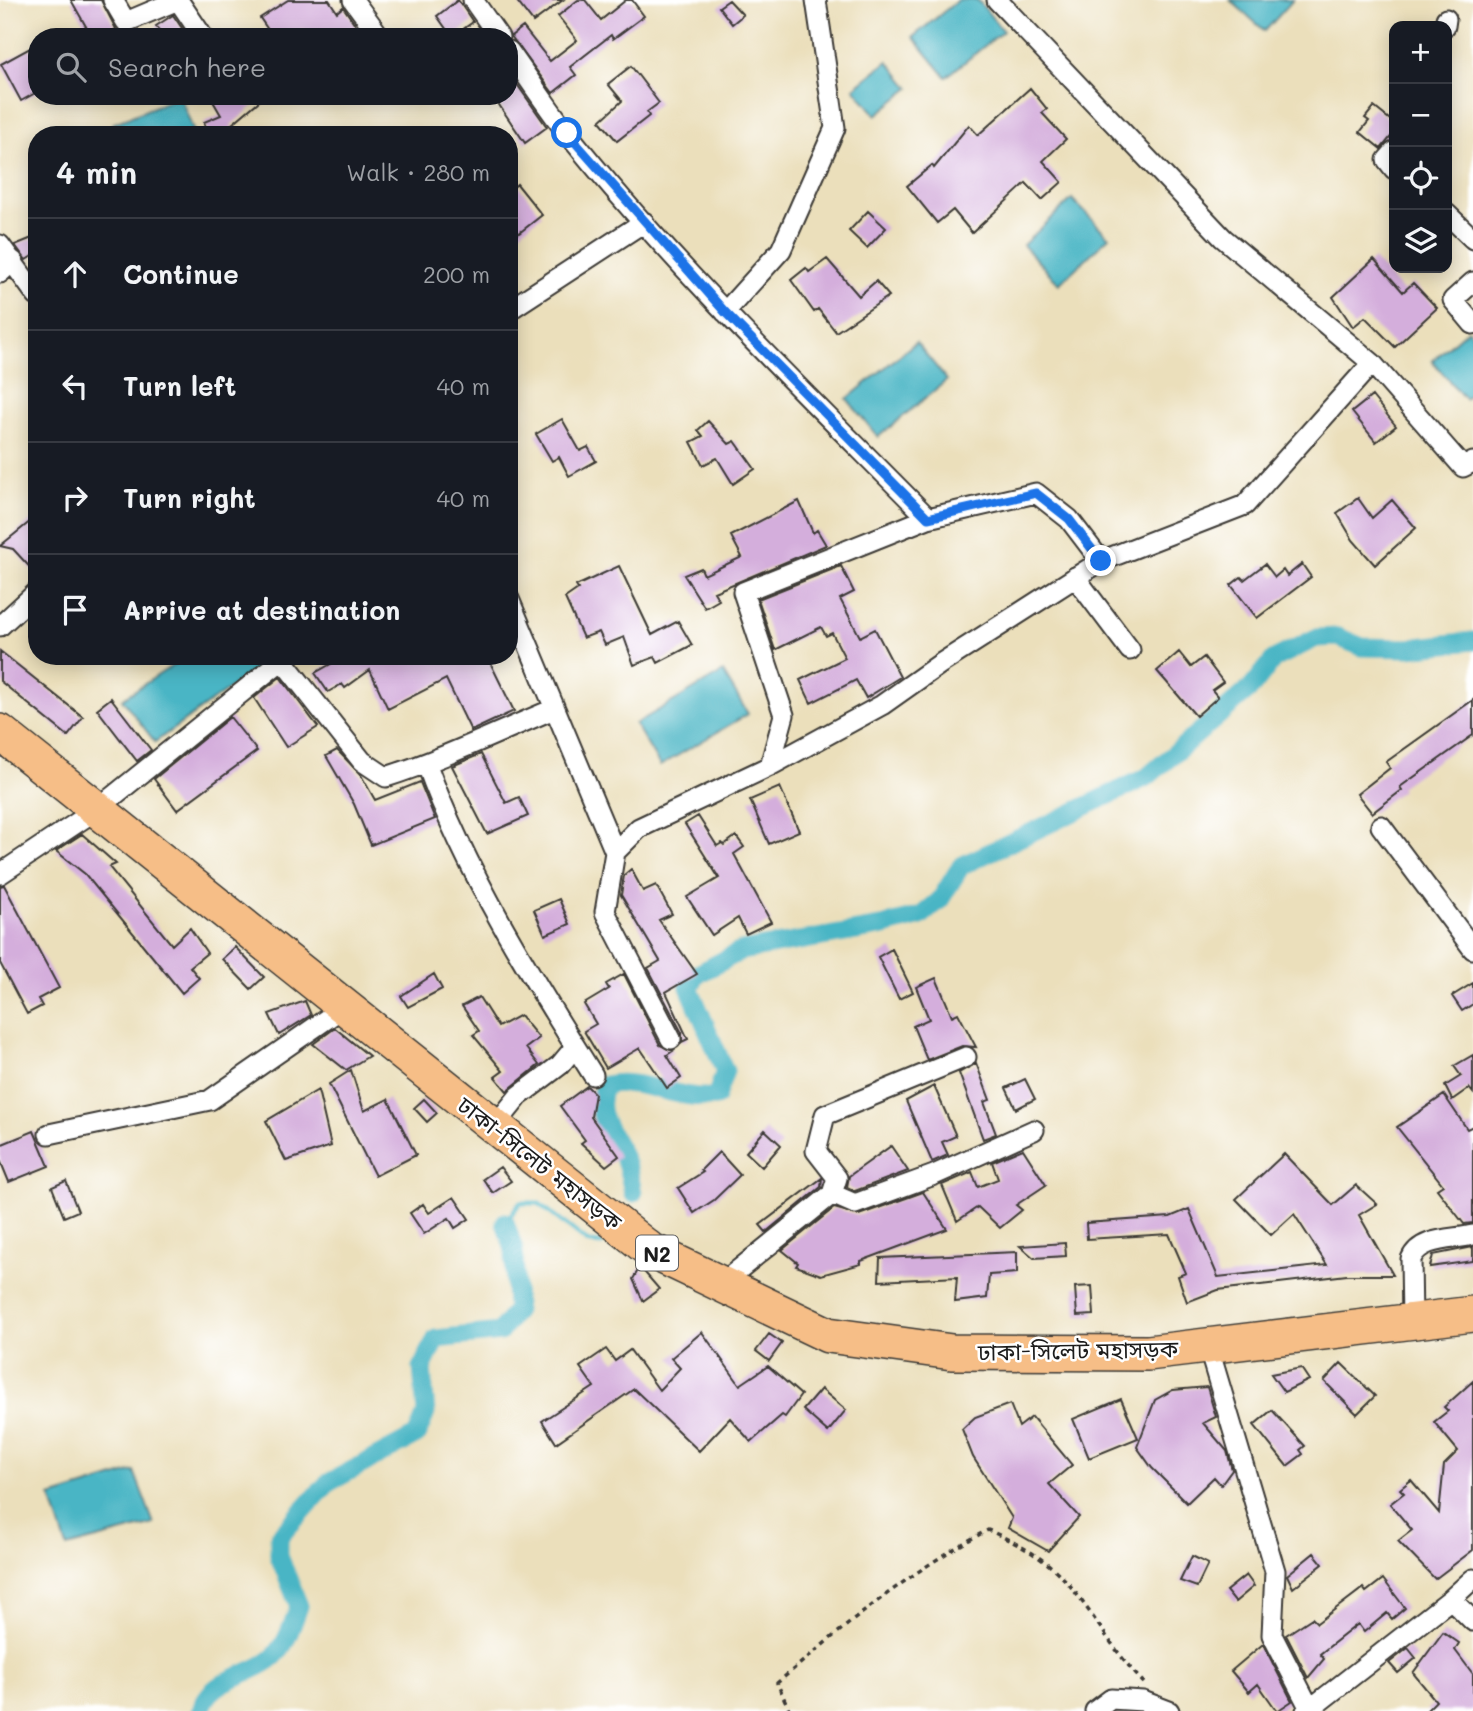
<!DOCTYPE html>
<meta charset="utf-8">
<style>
body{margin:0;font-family:Mali,"Noto Sans Bengali",sans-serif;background:#20242c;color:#f1f3f6}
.controls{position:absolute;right:21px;top:21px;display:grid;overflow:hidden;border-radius:14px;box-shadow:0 4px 18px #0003}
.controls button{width:63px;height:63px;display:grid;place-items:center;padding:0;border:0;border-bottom:2px solid #363941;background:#171b24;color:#f1f3f6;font:35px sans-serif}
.stop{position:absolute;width:21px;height:21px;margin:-16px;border:5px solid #1a73e8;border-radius:50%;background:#fff}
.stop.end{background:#1a73e8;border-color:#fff;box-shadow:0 2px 7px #0008}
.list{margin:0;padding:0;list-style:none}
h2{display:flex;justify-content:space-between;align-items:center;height:91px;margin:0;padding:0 28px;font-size:30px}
h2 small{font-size:23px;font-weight:400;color:#9ea1a6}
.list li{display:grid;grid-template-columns:46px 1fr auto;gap:21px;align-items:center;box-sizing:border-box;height:112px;padding:0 28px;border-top:2px solid #363941}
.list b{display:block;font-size:26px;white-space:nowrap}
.list em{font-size:23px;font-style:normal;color:#9ea1a6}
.icon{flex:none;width:38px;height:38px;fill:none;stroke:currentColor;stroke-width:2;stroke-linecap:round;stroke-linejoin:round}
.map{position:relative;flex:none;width:1473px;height:1711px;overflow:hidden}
.search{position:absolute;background:#171b24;box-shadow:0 4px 18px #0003;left:28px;top:28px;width:490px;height:77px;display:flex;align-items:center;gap:18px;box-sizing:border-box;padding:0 24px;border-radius:28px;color:#9ea1a6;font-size:26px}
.panel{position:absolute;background:#171b24;box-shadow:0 4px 18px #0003;left:28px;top:126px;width:490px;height:539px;border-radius:28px}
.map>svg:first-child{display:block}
.water{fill:#49b5c5;stroke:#326870;stroke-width:2}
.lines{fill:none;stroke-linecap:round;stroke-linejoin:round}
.stream{stroke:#49b5c5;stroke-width:5}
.canal{stroke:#49b5c5;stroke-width:19}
.building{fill:#d4aedc}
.street-casing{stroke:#3b3934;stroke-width:23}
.highway-casing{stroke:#3b3934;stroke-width:38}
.path{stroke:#3b3934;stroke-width:3.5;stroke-dasharray:5 5;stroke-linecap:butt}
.street{stroke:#fff;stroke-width:19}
.highway{stroke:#f6be87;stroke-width:35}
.route{stroke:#1a73e8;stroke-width:9}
.labels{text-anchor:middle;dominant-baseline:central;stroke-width:5;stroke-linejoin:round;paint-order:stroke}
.shield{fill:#fff;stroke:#606060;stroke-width:2}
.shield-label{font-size:21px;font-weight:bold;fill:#1c1c1c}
.street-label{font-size:23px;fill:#1c1c1c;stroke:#fff}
</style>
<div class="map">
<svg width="1473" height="1711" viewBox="0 0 1473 1711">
<rect width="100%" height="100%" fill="#fff"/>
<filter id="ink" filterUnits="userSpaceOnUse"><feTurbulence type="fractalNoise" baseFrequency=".0143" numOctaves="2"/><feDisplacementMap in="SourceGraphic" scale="14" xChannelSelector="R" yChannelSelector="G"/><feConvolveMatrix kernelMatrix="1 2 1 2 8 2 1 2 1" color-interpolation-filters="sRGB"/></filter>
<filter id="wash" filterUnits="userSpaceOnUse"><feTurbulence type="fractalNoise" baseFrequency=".00686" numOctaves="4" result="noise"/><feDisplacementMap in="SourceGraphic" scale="28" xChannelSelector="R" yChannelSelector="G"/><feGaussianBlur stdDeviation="1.57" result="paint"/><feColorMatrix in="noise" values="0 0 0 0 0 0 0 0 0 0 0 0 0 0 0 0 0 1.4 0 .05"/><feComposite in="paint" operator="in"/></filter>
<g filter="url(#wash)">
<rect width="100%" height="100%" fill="#ebdfbb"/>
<!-- water -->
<path class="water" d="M958 0H978L1003 31 946 77 913 37Z
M1230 0H1293L1265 31Z
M888 61 910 88 876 115 854 88Z
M180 96 195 135H117L112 124Z
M1072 199 1109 237 1059 284 1023 245Z
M1468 329 1473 335V391L1465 399 1432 361Z
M916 342 947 380 878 437 847 399Z
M187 656 272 658 155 742 122 699Z
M723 672 748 714 660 766 635 724Z
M134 1471 154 1524 67 1547 51 1497Z"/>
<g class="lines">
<!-- stream -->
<path class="stream" d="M505 1222 520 1203H538L589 1243 602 1244"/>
<!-- canal -->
<path class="canal" d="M633 1193C631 1183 629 1171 625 1161 614 1133 591 1116 605 1085 641 1077 675 1100 716 1097L725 1071 689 987 698 974 741 951 880 927 921 916 940 900 961 866 1147 777 1252 687 1274 659 1316 638 1338 637 1362 647 1408 648 1473 641
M201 1711C209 1678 246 1678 270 1660 286 1648 292 1625 299 1606L279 1556V1537L328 1483 417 1435 426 1413 422 1368 436 1339 500 1332 516 1310 514 1250 505 1222"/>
</g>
<g id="blocks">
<!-- building -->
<path class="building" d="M71 0H101L116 29 104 37H92Z
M288 0H329L337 12 343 7 364 37H309L303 28 290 37H273L260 18Z
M458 0 473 22 452 37 437 16Z
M516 0H563L533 22Z
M578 0H585L601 20 626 0H632L644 16 613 39 611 35 570 67 576 75 553 93 511 36 523 27 550 61 577 40 558 16Z
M729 0 743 15 732 24 719 7Z
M173 15 188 37H163L156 26Z
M30 48 37 61V92L21 101 1 64Z
M631 66 659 103 647 112 649 116 617 141 600 121 622 101 608 84Z
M509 73 547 127 525 143 493 96H509Z
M1030 88 1047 109 1042 113 1066 139 1043 161 1062 182 1042 200 1026 183 972 233 953 210 937 223 907 186 932 165 934 168 969 125 978 135Z
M210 96H265L231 125 233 128 209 135 204 122 221 115Z
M1374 107 1394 123V133L1381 149 1360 132 1369 121 1365 118Z
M517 184 542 215 509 241V191Z
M868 211 886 228 867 248 849 231Z
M37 236V253L26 260 15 245Z
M827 259 859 296 876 281 889 296 836 332 818 309 814 312 791 280 806 268 809 272Z
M1374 259 1403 292 1413 283 1437 308 1395 347 1365 317 1353 327 1333 297Z
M1372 396 1396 426 1376 442 1352 412Z
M562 419 580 451 588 447 596 461 569 476 559 457 552 461 536 434Z
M708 421 729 444 735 441 755 469 733 484 717 458 703 465 691 442 703 436 698 430Z
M1358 498 1372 518 1392 500 1416 528 1375 565 1353 540 1337 513Z
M799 501 813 533 817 530 826 545 714 592 719 600 705 608 684 575 701 568 704 575 742 557 731 536Z
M37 516V575L13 549 0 546Z
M1265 564 1275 577 1283 570 1287 576 1302 564 1311 577 1257 618 1231 585 1241 577 1244 580Z
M619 566 652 635 678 621 692 645 658 663 655 657 634 665 624 637 605 645 599 632 583 638 565 598 578 589 576 586Z
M841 566 854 592 840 599 860 637 875 629 900 677 866 698 856 680 811 703 800 680 845 658 832 633 826 636 821 627 775 650 758 599Z
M0 651 83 717 68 736 0 681Z
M1179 652 1191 667 1204 657 1223 682 1212 690 1218 697 1196 716 1157 671Z
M345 656H487L514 711 471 731 446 679 388 709 370 670 345 688 342 684 328 692 315 673Z
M280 677 318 727 286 747 254 698Z
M111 698 151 750 137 761 97 709Z
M1473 700V735L1400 787 1402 790 1372 813 1357 794 1390 768 1386 762Z
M230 717 257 751 177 810 154 779Z
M337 750 361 775 375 800 420 782 435 819 371 845 354 804 326 756Z
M481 754 506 803 519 797 528 816 487 834 452 766Z
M780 787 799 831 769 844 750 800Z
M698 816 717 846 722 843 724 845 736 836 744 847 734 854 771 922 746 934 738 918 712 935 687 897 719 878 685 824Z
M82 834 116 864 109 867 172 945 190 928 207 953 190 967 199 978 182 993 85 874 56 851Z
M631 869 643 891 656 885 672 914 659 920 697 974 666 992 688 1039 682 1042V1033L648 968 660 961 621 895 624 875Z
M4 885 59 988 38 999 42 1006 27 1014 0 963V886Z
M559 899 570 924 545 935 534 910Z
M235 947 264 977 251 989 222 959Z
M892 949 913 992 899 999 878 957Z
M434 974 442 989 408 1007 401 996Z
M624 974 660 1045 673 1051 667 1055 681 1078 667 1088 640 1048 606 1068 584 1031 596 1024 584 1004 609 989 606 984Z
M936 978 952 1016 958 1013 976 1047 962 1046 927 1060 913 1026 929 1019 916 987Z
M1473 983V1004L1462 1011 1452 996Z
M479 997 498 1027 520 1015 539 1038 526 1048 539 1065 507 1091 495 1077 503 1071 473 1035 479 1031 462 1006Z
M305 1001 311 1015 279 1035 269 1014Z
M335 1028 369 1056 346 1070 313 1044Z
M1473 1055V1093L1469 1088 1452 1100 1445 1086 1461 1076 1454 1066Z
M976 1063 990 1100 984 1102 996 1134 983 1139 959 1073Z
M351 1070 364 1111 388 1099 416 1155 375 1176 329 1084Z
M1025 1079 1035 1099 1016 1109 1006 1088Z
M587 1086 595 1094 591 1117 619 1156 606 1166 581 1143 585 1140 560 1106Z
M934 1086 956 1136 942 1142 948 1155 932 1162 906 1101Z
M318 1090 331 1146 286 1161 266 1121Z
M1444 1095 1467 1129 1473 1126V1223L1464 1224 1437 1189 1443 1185 1397 1127Z
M424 1099 437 1113 427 1122 414 1108Z
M765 1130 781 1145 762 1167 746 1152Z
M34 1131 49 1166 9 1182 0 1160V1145Z
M891 1146 908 1171 855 1191 847 1187 849 1176Z
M1023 1149 1046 1185 1016 1205 1022 1210 1000 1228 978 1207 957 1221 942 1185 972 1172 978 1187 998 1179 992 1162Z
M719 1152 740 1175 714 1200 694 1213 678 1188 703 1172 701 1170Z
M1284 1154 1333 1205 1356 1185 1377 1204 1359 1215 1393 1275H1347L1218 1290 1187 1302 1178 1276 1186 1273 1169 1234 1087 1239 1086 1223 1170 1217 1189 1209 1218 1277 1327 1265 1294 1214 1271 1235 1236 1199Z
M500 1167 511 1181 493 1193 483 1179Z
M822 1178 821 1187 766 1232 760 1225Z
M66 1181 78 1211 64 1217 52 1187Z
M923 1192 947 1229 861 1261V1264L821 1275 796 1266 798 1263 782 1250 834 1208 859 1215Z
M454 1197 469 1219 455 1228 449 1218 424 1234 410 1213 423 1204 429 1213Z
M1065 1243 1066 1256 1034 1258 1020 1246Z
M1473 1247V1261L1430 1267 1433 1255Z
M1017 1252V1273L989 1275 987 1298 955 1302 957 1277 879 1281 880 1258Z
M640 1267 659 1289 643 1301 633 1279Z
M1092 1286 1094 1315 1077 1316 1075 1287Z
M702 1332 740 1385 768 1366 801 1395 785 1417 782 1415 751 1442 730 1418 699 1451 634 1389 556 1443 542 1421 594 1387 580 1367 606 1349 615 1361 630 1350 659 1390 680 1368 671 1358Z
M769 1334 782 1343 769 1361 756 1351Z
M1341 1363 1375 1396 1357 1414 1324 1381Z
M1301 1368 1309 1380 1284 1392 1271 1374Z
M1473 1381V1550L1435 1579 1398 1541 1412 1530 1390 1504 1404 1493 1400 1489 1411 1480 1439 1513 1444 1465 1458 1451 1434 1422 1448 1411 1444 1407Z
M1207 1387 1216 1417 1203 1423 1227 1451 1232 1470 1221 1485 1214 1477 1187 1503 1152 1468 1137 1447 1155 1400 1173 1390Z
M821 1389 846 1410 828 1432 803 1410Z
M1121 1399 1138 1438 1089 1458 1073 1419Z
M1010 1404 1019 1427 1032 1417 1072 1465 1049 1484 1079 1517 1048 1551 1008 1528 1012 1518 973 1457 962 1429 975 1417Z
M1272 1410 1305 1446 1300 1450 1303 1454 1287 1466 1254 1425Z
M1314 1553 1323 1564 1293 1588 1287 1575Z
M1192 1556 1208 1564 1197 1587 1180 1581Z
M1246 1575 1254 1586 1235 1602 1226 1591Z
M1383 1579 1405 1608 1392 1619 1387 1613 1364 1632 1358 1624 1320 1654 1324 1659 1308 1678 1286 1635 1312 1618 1317 1623 1363 1588 1366 1592Z
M1443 1632 1459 1643 1455 1650 1473 1674V1711H1426L1436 1701 1413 1673Z
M1263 1644 1292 1701 1277 1711 1258 1684 1249 1692 1231 1671Z
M1408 1648 1416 1658 1398 1673 1389 1663Z"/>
</g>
</g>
<g filter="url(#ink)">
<use href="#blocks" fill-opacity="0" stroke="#3b3934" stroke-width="2"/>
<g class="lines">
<defs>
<path id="street" d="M113 0 126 22 178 0
M178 0 203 37
M353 0 378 34
M473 0 499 37
M1445 26 1446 19
M509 51C529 79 547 107 568 134 677 270 805 393 928 518
M1394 152 1387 160 1394 169
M1447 214 1473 239
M0 245 37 296
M0 273 13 261
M1473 282 1453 300 1473 324
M509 310 644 222
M725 312 781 250 835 128 816 0
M1372 363 1463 467 1473 462
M1075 577 1130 650
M509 599 615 852
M0 626 37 592
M282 660 362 761 386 777C443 759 498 732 554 709
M427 765C465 871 533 980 593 1075
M770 766 784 715 743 592 928 518 1036 493 1069 519 1101 561
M1381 826 1473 949
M0 874 96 810 282 660 279 656
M671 1039 605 912 615 852 639 828 770 766 882 705 940 664 1101 561 1245 505 1372 363 1223 238 997 0
M494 1127 519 1096 560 1065 575 1047
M49 1134 210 1100 344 1007
M832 1194 837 1178 816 1151 825 1115 966 1057
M721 1284 832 1194 855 1204 934 1175 1034 1130
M1412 1321 1411 1259C1420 1237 1452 1240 1473 1235
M1208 1346 1275 1571 1272 1635 1310 1709 1306 1711
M1451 1599 1473 1621
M1310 1709 1451 1599 1473 1579
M1095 1711 1111 1699 1143 1701 1169 1711"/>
<path id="highway" d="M0 732 650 1250 828 1335 952 1352 1148 1353 1473 1314"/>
</defs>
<!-- street casing -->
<use href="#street" class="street-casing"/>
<!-- highway casing -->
<use href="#highway" class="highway-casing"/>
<!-- path -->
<path class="path" d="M790 1711 777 1683C844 1627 910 1570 988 1530 1019 1544 1051 1561 1072 1588 1096 1619 1116 1654 1144 1683"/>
<!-- street -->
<use href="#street" class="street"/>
<!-- highway -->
<use href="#highway" class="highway"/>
</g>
</g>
<g class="lines" filter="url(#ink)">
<!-- route -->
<path class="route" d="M567 133 725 312 928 518 1036 493 1069 519 1101 561"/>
</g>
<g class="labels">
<!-- shield labels -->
<rect class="shield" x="636" y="1235.5" width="42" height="35" rx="5"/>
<g class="shield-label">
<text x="657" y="1253">N2</text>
</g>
<!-- street labels -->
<g class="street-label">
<text transform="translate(540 1163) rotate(38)">ঢাকা-সিলেট মহাসড়ক</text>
<text transform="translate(1078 1350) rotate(-1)">ঢাকা-সিলেট মহাসড়ক</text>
</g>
</g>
</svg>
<div class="controls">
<button>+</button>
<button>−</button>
<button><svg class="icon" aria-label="locate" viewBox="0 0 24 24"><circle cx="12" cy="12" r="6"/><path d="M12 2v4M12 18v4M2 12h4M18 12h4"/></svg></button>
<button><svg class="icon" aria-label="layers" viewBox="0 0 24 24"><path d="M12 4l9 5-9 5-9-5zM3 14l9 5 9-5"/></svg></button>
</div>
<div class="stop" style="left:567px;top:133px"></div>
<div class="stop end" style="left:1101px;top:561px"></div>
<div class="search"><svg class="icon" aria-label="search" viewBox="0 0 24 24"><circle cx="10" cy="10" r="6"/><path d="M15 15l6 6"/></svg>Search here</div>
<section class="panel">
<h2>4 min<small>Walk · 280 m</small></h2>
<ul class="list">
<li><svg class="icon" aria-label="ahead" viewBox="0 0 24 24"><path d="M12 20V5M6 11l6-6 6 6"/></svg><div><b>Continue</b></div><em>200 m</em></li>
<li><svg class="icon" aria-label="left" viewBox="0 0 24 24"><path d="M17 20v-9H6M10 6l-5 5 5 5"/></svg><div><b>Turn left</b></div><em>40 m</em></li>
<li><svg class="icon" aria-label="right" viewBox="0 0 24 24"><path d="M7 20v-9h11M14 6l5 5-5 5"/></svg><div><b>Turn right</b></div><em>40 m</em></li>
<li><svg class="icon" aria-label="arrive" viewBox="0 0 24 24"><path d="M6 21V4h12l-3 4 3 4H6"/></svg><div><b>Arrive at destination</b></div></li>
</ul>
</section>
</div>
